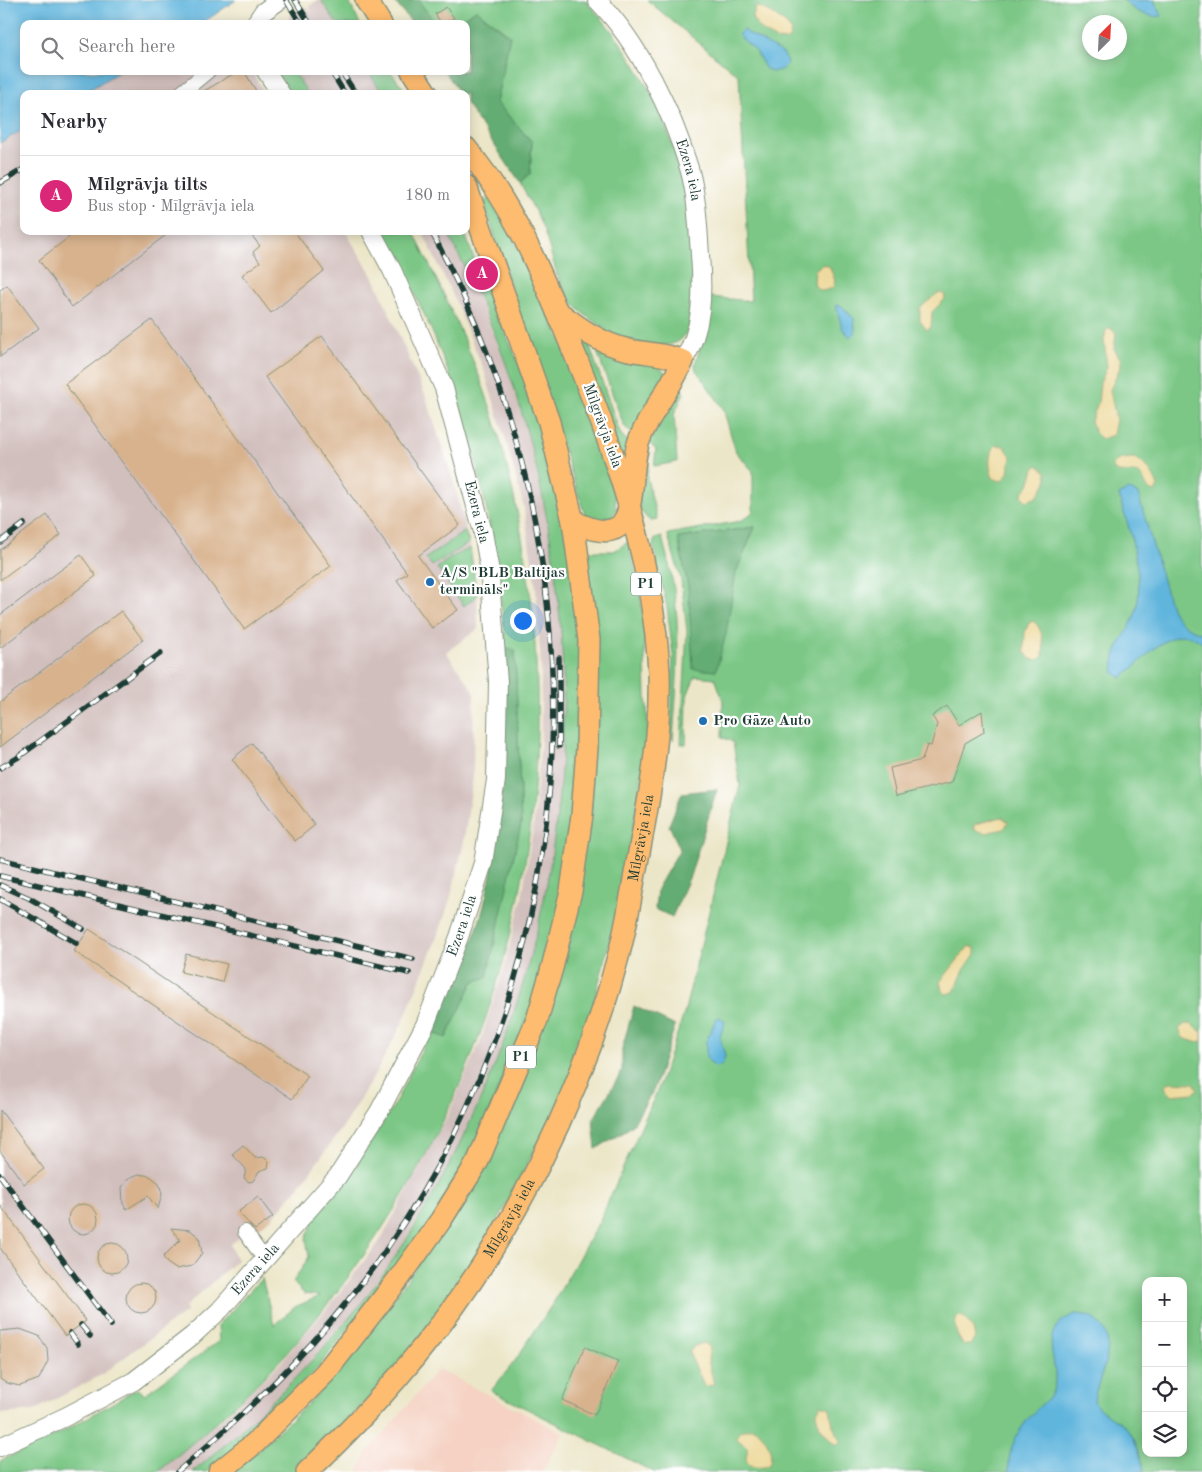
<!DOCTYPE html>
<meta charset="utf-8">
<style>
body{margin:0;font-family:"Old Standard TT",serif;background:#f2f2f3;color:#2b2b33}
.controls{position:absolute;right:15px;bottom:15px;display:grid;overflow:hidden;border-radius:10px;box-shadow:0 2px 12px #0003}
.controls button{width:45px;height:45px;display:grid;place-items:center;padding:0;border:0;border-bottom:1px solid #e1e1e2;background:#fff;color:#2b2b33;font:25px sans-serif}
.compass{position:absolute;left:1082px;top:15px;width:45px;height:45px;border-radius:50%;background:#fff;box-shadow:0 2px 12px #0003;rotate:24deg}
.you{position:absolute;left:522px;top:620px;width:18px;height:18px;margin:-12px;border:4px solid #fff;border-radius:50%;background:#1a73e8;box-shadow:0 0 0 8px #1a73e833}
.badge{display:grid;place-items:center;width:32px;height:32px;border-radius:50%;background:#db2777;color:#fff;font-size:16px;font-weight:700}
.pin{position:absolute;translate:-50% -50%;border:2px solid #fff;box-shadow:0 1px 5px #0006}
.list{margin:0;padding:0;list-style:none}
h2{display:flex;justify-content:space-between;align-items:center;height:65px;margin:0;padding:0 20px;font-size:21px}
h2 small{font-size:16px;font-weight:400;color:#7c7c81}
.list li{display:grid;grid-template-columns:32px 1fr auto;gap:15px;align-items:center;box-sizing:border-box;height:80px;padding:0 20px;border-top:1px solid #e1e1e2}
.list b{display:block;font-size:19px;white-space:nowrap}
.list p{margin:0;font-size:16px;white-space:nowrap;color:#7c7c81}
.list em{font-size:16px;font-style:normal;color:#7c7c81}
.icon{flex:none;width:28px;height:28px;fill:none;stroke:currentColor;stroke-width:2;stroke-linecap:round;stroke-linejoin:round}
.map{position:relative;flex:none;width:1202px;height:1472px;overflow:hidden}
.search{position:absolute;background:#fff;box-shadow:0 2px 12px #0003;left:20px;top:20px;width:450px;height:55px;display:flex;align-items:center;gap:12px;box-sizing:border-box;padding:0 18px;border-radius:10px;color:#7c7c81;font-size:19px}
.panel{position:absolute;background:#fff;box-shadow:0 2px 12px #0003;left:20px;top:90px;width:450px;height:145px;border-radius:10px}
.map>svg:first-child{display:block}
.built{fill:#f5d2c3}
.industrial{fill:#d1bfbd}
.green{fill:#7bc786;stroke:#4d825d;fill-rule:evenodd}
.forest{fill:#64ac73;stroke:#427454}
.sand{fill:#eeda9e;stroke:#868c69}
.water{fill:#61b5dd;stroke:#407988}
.building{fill:#d8b28d}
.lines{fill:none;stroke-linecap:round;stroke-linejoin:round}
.minor-casing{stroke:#86927e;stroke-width:16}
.tertiary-casing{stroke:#86927e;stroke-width:20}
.primary-casing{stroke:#86927e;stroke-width:24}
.minor{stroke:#fff;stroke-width:14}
.tertiary{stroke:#fff;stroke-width:18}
.primary{stroke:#febc70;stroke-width:21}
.rail-casing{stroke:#1f3d34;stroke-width:5.5}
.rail{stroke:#fff;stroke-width:4;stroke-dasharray:11;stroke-linecap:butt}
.poi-dot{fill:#1f6fb2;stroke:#fff;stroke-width:2}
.labels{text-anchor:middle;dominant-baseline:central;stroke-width:4.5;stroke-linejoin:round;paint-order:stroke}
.shield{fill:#fff;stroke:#627771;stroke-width:1}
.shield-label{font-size:14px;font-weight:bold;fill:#1f3d34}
.street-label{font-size:15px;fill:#1f3d34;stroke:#fff}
.poi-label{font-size:15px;font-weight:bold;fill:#1f3d34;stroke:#fff;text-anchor:start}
</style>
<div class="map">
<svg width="1202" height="1472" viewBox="0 0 1202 1472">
<rect width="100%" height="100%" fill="#fff"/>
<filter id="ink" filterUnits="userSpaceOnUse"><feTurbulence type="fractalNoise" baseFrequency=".02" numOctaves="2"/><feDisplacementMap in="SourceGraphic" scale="10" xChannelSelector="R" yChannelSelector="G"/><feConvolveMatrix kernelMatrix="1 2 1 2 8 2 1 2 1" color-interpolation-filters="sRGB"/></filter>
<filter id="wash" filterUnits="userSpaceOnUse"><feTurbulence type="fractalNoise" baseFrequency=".0096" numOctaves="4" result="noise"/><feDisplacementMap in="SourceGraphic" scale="20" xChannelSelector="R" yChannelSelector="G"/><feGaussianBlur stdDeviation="1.12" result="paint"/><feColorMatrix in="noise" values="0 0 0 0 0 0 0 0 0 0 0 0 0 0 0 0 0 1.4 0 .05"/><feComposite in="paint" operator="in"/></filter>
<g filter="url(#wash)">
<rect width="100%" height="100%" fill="#ece6c8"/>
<!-- built -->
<path class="built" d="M438 1369 563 1433 542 1472H357L367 1453Z"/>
<!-- industrial -->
<path class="industrial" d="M319 0H321L337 24H289V17L306 6 312 14 309 6Z
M120 71H251L265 94H82Z
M294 71H368L383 94H308Z
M24 129V231H345L374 278 426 397 454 483 471 550 477 596 478 629 446 652 474 691 473 777 463 846 451 896 441 927 403 1022 377 1071 342 1128 302 1183 273 1217 253 1232H245L230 1245 237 1260 185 1307 187 1311 101 1375 33 1411 0 1414V143Z
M422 231H447L475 291 505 362 528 436 546 515 556 571 563 639 565 713 560 797 548 881 521 996 494 1070 445 1175 396 1255 359 1306 282 1394 253 1422 193 1472H157L222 1419 279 1364 330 1305 380 1241 449 1113 480 1042 504 968 522 897 534 822 541 741V666L536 589 524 508 506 441 484 370 455 300Z"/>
<!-- green -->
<path class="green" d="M321 0H348L360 24H337Z
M418 0H585C659 77 698 184 693 291 693 306 693 334 677 342 656 352 624 338 603 333L605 328C557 301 560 279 544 231 538 215 528 199 520 183L530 174 532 142 496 102 510 35 476 10 454 24H436Z
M647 0H1202V1472H654L491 1391 515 1361 555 1300 600 1220 658 1089 684 1014 740 785 733 742 722 737 723 700 715 678 695 676 687 696 686 744H681L687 631 681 579 668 536V534L741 521 753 512V471L736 452 723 408 696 370 695 364 704 336 709 297 751 301 739 76ZM1090 22H1120V52H1090ZM755 527 736 572 688 586 678 538ZM1146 1281H1183V1453H1146Z
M276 71H294L308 94H291Z
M368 71H390L408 94H383Z
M488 198 495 205 510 232 567 352 615 498 616 511 610 518 601 523 585 515 484 203Z
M382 231H413C444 295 477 360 497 429 590 756 521 1080 299 1339 257 1388 207 1431 158 1472H0V1461L59 1434 137 1389 145 1394 219 1341 218 1325 262 1278 274 1325 295 1307 320 1296 304 1294 293 1282 309 1257 306 1238 317 1214 356 1165 393 1107 431 1032 446 1037 473 982 504 894 521 824 515 650 506 649C494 520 470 402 410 285 401 267 393 248 382 231Z
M447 231H464L480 275 519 364 538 418 569 547 580 651V749L557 924 525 1028 469 1157 435 1215 318 1368 262 1425 216 1465 207 1472H193C254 1421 309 1368 359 1306 408 1245 446 1176 478 1105 583 871 590 605 506 364 490 319 468 274 447 231Z
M575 333 588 341 620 433 625 439 632 442 624 473Z
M596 349 658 364 666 374 633 435 624 426Z
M680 387 684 393 674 414 677 462 654 466 656 450 647 440Z
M645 448 650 452 647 478 657 519 651 521C628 508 642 470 645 448Z
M465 531 469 543 432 566 426 558Z
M662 537C667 557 673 577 675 598 681 645 676 693 673 741L671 735 673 655 667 607 653 545 655 539Z
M628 542 639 585 644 627 646 697 649 733 622 895 587 1027 566 1090 483 1249 399 1366 314 1456 295 1472H233L308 1404 357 1350 439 1235 577 895 586 551H614Z
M470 548 477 596 464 606 437 568 450 558Z"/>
<!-- forest -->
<path class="forest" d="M393 0H418L436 24H413Z
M476 10 510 36 496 102 532 142 530 174 520 183 466 103V94H460L445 71H466V24H454Z
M755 527 736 572 726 634 716 671 693 669 688 586 678 538Z
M506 649 515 650 521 824 487 977 473 982 446 1038 431 1032C448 993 470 954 482 913 505 828 506 737 506 649Z
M717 789 690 876 672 917 655 909 657 889 680 849 669 825 682 793Z
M634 1006 675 1026 654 1089 632 1126 596 1149 593 1120 622 1071V1049Z"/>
<!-- sand -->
<path class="sand" d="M756 7C763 6 789 24 791 31L789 39C777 46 758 29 752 18Z
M823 264 830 267 835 281 833 288 823 291 818 289 814 284 815 270Z
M938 293 944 294 945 299 932 312 931 327 927 330 920 321V308Z
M1110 328 1116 333 1114 349 1120 358 1121 365 1110 390 1116 419 1113 435 1102 439 1095 433 1091 421 1098 403 1100 383 1107 367 1104 340 1106 330Z
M996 445 1004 446 1011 456 1008 473 1002 481 994 479C988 470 988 451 996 445Z
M1132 458C1145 461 1154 475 1158 486L1155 492C1145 491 1147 481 1140 475 1131 469 1121 476 1113 469V465L1118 460Z
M1038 465 1046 472 1047 481 1037 497 1027 501 1023 498 1022 493 1029 485 1034 469Z
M1033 621C1042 626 1045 646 1043 656L1039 660 1030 659 1024 651 1025 632 1029 623Z
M1002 817 1008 822 1004 829 985 833 973 829 975 824Z
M969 946 975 948V954L964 970 954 992 946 994 942 990 940 982Z
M1185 1024H1191L1202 1032V1041L1195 1042 1183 1038 1179 1029Z
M1171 1082 1194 1083 1198 1089 1194 1093 1171 1095 1165 1087 1166 1084Z
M958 1316 964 1317 973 1329 975 1338 970 1345H964C957 1338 952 1324 958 1316Z
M704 1343 710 1347 708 1360 714 1384 705 1387 689 1353 694 1346Z
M821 1405 830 1408 833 1426 840 1439 839 1444H834L820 1427 816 1414Z
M753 1428C765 1432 776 1455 768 1466 762 1468 748 1469 746 1459 746 1456 748 1451 747 1447L737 1439 740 1431Z"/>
<!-- water -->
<path class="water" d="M0 0H236L201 24H24V71H120L82 94H24V129L0 143Z
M1124 0H1154L1162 16C1150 19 1131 10 1124 0Z
M743 30 784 54 787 63 783 69 772 72 765 68 756 51 738 35Z
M836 305 842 306 854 319 855 332 850 337 842 328Z
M1128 489 1138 494 1171 608C1178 622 1187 629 1202 633V643C1173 617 1142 664 1121 678L1114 673C1110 645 1136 628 1138 601 1141 580 1134 546 1128 525 1125 515 1121 505 1119 495Z
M720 1017 725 1021 720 1037 725 1056 723 1064 715 1067 706 1058V1042L716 1019Z
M1075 1314C1083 1314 1091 1316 1097 1322 1121 1342 1098 1376 1094 1400 1099 1414 1114 1416 1124 1425 1136 1437 1141 1456 1144 1472H1009C1007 1446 1021 1425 1038 1408 1044 1402 1050 1398 1053 1391 1063 1363 1032 1331 1075 1314Z"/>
<g id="blocks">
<!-- building -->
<path class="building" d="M446 7 454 18 442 24 435 14Z
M238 71H244L258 94H199Z
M77 231H171L72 307 39 260Z
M258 231H294L324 271 271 313 242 275 260 262 253 252 260 246 252 236Z
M7 285 39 328 0 357V290Z
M152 320 331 566 244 629 65 384Z
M322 336 460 525 418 556 458 610 432 628 397 580 407 573 265 377Z
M47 515 61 535 0 580V550Z
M81 555 96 576 0 648V615Z
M121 611 143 640 0 747V702Z
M947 706 959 725 982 711 984 732 965 743 952 782 896 796 890 768 922 760 927 745 931 746 937 724 932 716Z
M252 743 315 825 295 841 232 759Z
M89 929 308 1076 292 1099 74 951Z
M186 954 227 964 222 982 181 972Z
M0 1110 44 1169 24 1184 0 1151Z
M243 1145 255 1158 263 1157 269 1161 268 1168 259 1171 253 1181 249 1182 244 1178 246 1169 232 1154Z
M139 1174 150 1176 159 1183 162 1194 158 1209 148 1196 127 1209 123 1204 122 1187 129 1178Z
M258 1197 273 1217 255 1230 238 1212Z
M68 1219a15 15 0 1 1 30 0a15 15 0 1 1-30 0Z
M0 1205 86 1321 65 1336 0 1248Z
M171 1228 190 1230 199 1237 202 1253 192 1266 176 1269 167 1263 163 1257 180 1240Z
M97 1258a15 15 0 1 1 30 0a15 15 0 1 1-30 0Z
M126 1298a15 15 0 1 1 30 0a15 15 0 1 1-30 0Z
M20 1329 39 1336 47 1348 48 1361 39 1379 20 1386 6 1383 0 1379V1331Z
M585 1347 618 1361 595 1415 562 1400Z"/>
</g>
</g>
<g filter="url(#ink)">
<use href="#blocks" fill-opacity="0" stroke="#86927e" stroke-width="1"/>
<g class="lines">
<defs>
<path id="minor" d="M180 94 208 71
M245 1232 265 1260"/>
<g id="tertiary">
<path id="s1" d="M597 0C639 43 672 111 689 168 697 195 698 227 700 255 703 292 703 330 683 361"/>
<path d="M255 24 263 12 280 0"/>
<path d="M266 71 281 94"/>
<path id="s2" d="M0 1447 65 1417 134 1381 192 1336 220 1310 338 1176 380 1110 425 1025 459 937 483 863 496 780 498 682 489 566 483 532 444 388 392 270 371 231"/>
</g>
<g id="primary">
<path d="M366 0 381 24"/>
<path d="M412 71 427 94"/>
<path d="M557 311C579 328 601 344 629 350 648 354 665 353 683 361 671 388 651 411 640 438 624 476 649 559 573 521"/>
<path d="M219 1472 255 1443 325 1373 400 1277 441 1220 478 1161 537 1020 552 968 571 891 582 815 587 748 589 640 573 521 549 422 466 186"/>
<path id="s3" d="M307 1472C348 1433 387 1392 422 1348 511 1240 583 1092 618 957 627 926 631 894 637 863 649 800 661 738 659 673 654 567 618 460 578 362 545 284 521 215 466 148"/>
</g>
</defs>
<!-- minor casing -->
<use href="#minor" class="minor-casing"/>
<!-- tertiary casing -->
<use href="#tertiary" class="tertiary-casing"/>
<!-- primary casing -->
<use href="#primary" class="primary-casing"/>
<!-- minor -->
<use href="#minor" class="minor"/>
<!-- tertiary -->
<use href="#tertiary" class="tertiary"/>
<!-- primary -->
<use href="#primary" class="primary"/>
<defs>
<path id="rail" d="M286 0 301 24
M295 0 310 24
M331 71 345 94
M341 71 356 94
M0 183 24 169
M0 542 24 524
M559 746V658
M0 768 17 758 161 653
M0 859 413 959
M0 876 409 973
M0 885 29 898 83 929
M0 899 76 943
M0 1175 111 1325
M81 1325 90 1336
M70 1333 78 1344
M177 1472C257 1404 325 1337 385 1251 595 949 605 551 431 231"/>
</defs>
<!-- rail casing -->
<use href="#rail" class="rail-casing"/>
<!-- rail -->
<use href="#rail" class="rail"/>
</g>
</g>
<!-- markers -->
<g class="poi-dot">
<circle cx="430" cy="582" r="5"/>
<circle cx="703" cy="721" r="5"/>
</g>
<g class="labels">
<!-- shield labels -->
<g class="shield">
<rect x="631" y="572.5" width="30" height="23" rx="4"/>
<rect x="506" y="1045.5" width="30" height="23" rx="4"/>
</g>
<g class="shield-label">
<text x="646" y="584">P1</text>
<text x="521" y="1057">P1</text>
</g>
<!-- street labels -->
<g class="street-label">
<text stroke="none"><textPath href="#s1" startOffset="195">Ezera iela</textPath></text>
<text transform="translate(602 426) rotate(70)">Mīlgrāvja iela</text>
<text transform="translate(476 512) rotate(76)">Ezera iela</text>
<text stroke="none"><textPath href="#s3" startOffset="731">Mīlgrāvja iela</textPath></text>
<text stroke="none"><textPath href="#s2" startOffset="720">Ezera iela</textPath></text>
<text stroke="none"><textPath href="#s3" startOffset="326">Mīlgrāvja iela</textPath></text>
<text stroke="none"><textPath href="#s2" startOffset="315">Ezera iela</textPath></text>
</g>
<!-- poi labels -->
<g class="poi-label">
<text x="440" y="573">A/S "BLB Baltijas<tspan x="440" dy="17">termināls"</tspan></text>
<text x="713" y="721">Pro Gāze Auto</text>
</g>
</g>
</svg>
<div class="controls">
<button>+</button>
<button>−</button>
<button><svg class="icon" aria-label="locate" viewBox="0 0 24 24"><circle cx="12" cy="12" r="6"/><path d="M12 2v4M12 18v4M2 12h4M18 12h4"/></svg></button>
<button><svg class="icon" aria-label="layers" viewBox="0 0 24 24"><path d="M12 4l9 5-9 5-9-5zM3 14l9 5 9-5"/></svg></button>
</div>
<svg class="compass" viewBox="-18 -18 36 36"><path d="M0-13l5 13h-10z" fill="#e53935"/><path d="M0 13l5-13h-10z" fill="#7c7c81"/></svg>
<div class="you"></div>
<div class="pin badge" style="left:482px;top:274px">A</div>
<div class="search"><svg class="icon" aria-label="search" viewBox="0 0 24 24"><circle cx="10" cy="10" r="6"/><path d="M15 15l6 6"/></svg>Search here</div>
<section class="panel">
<h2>Nearby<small></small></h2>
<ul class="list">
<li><span class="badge">A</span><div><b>Mīlgrāvja tilts</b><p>Bus stop · Mīlgrāvja iela</p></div><em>180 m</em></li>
</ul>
</section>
</div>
